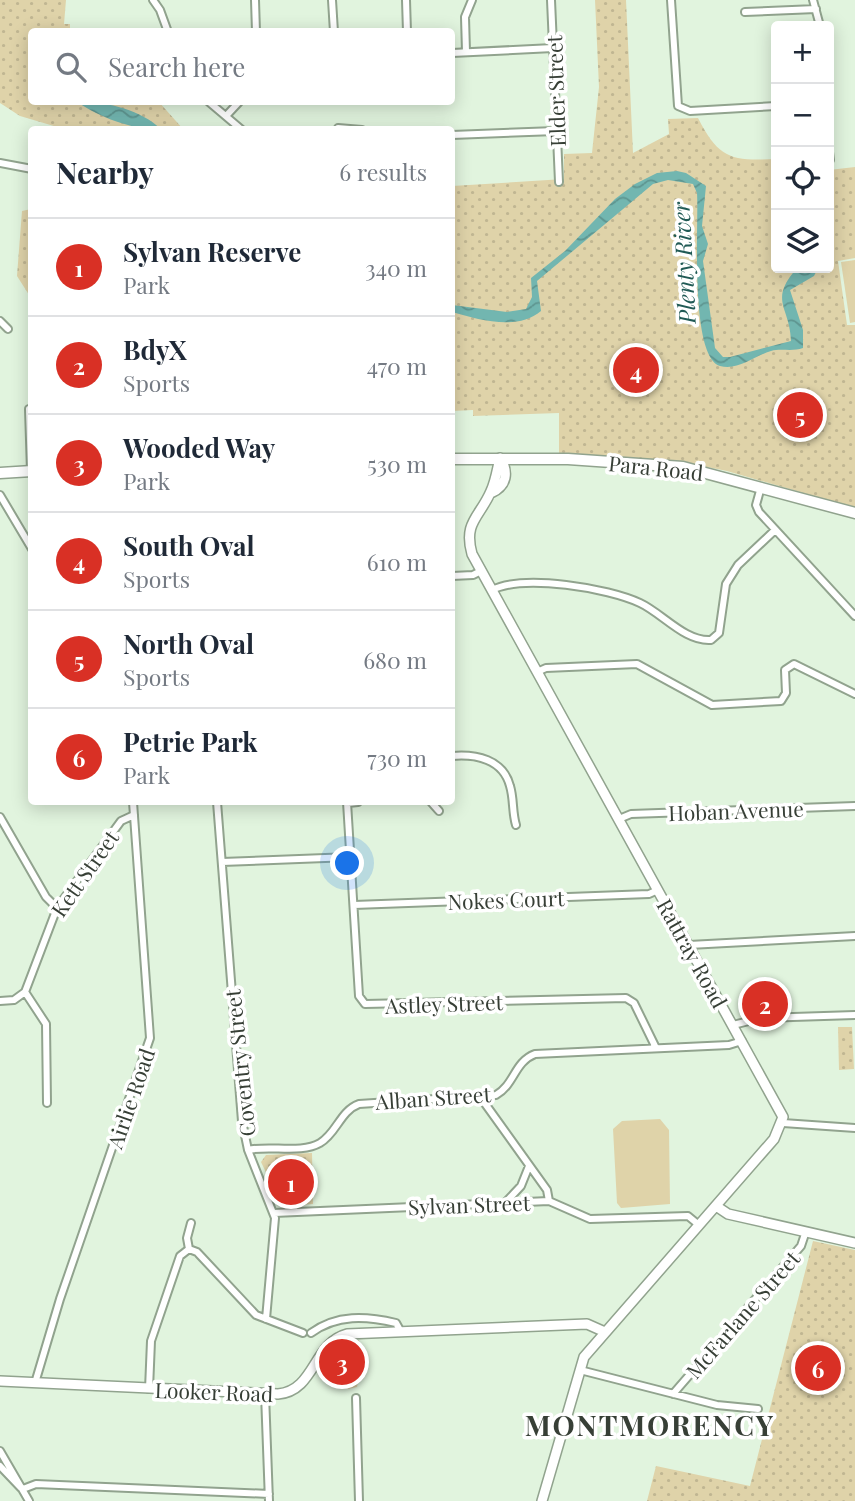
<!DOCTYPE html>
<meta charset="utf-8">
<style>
body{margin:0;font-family:"Playfair Display",serif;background:#f6f6f7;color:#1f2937}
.controls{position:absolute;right:21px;top:21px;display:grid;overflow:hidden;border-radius:7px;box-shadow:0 4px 18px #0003}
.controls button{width:63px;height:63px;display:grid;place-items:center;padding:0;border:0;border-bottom:2px solid #e0e1e3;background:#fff;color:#1f2937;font:35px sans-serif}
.you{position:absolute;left:348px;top:864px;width:24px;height:24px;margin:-18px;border:5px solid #fff;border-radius:50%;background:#1a73e8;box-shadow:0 0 0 10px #1a73e833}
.badge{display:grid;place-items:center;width:46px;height:46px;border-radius:50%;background:#d93025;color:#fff;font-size:23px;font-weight:700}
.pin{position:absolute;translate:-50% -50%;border:4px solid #fff;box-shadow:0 2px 7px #0006}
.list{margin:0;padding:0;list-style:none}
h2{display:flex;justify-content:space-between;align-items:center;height:91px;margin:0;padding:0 28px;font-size:30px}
h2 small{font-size:23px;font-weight:400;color:#747a83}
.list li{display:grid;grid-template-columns:46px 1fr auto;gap:21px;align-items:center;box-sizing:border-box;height:98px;padding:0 28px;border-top:2px solid #e0e1e3}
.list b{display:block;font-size:26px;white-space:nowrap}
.list p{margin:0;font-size:23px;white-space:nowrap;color:#747a83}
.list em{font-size:23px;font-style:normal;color:#747a83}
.icon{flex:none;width:38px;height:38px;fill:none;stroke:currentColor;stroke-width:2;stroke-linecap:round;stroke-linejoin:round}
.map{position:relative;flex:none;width:855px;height:1501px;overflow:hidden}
.search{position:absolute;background:#fff;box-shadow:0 4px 18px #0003;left:28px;top:28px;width:427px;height:77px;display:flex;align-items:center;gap:18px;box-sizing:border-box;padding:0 24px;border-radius:7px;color:#747a83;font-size:26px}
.panel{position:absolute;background:#fff;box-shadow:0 4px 18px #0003;left:28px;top:126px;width:427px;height:679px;border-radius:7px}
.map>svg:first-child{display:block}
.green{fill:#dfd3a9}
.park{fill:url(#park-dots)}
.water{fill:url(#water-waves)}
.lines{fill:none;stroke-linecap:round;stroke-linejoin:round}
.street-casing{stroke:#91a38e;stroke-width:10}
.secondary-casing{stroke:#91a38e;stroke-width:12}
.primary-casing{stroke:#91a38e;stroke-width:13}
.street{stroke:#fff;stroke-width:6}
.secondary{stroke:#fff;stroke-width:9}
.primary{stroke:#fff;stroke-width:10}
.labels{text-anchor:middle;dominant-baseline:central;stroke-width:7;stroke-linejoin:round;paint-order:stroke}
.street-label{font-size:21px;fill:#373f36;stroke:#fff}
.water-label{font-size:23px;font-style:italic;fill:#205a55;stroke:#fff}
.district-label{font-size:28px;font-weight:bold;letter-spacing:2px;fill:#373f36;stroke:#fff}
</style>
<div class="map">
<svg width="855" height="1501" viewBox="0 0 855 1501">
<defs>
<pattern id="park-dots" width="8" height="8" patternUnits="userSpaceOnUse" patternTransform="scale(1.75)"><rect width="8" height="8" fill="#dfd3a9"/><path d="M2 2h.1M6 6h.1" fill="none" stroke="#c0b692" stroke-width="1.8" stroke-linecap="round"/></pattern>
<pattern id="water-waves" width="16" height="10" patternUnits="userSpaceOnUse" patternTransform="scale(1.75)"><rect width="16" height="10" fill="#72b6b0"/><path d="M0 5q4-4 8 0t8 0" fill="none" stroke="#5e9590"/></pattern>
</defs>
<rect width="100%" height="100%" fill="#e1f4de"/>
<!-- green -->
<path class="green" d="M855 260V322L850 323 841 262Z
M660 1119 669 1130 670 1204 621 1208 617 1203 613 1129 622 1121Z"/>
<!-- park -->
<path class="park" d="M0 0H66L64 24H70V31L32 32V102H159L183 129H64L20 116 0 103Z
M595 0H626L633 153 669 134 668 119 698 118C719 159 731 161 776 159V268H829V170L855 167V258L838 261 847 325H855V508L727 471 678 461 559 453V413L473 416V410L452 411V186L564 179V154L592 153 599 87Z
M31 209H32L31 298 17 276 22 211Z
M838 1027H852L854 1069 839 1070Z
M312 1153 313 1204 282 1206 261 1162 266 1155Z
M813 1241 855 1250V1501H647L656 1466 750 1486Z
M359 1340 360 1372 357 1387 348 1389 321 1370C329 1351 339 1341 359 1340Z"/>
<!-- water -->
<path class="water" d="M77 102C105 101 140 109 161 129 133 130 101 118 77 102Z
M677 171 686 173 706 186 702 226 708 244 703 261 715 348 723 357H730L791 341C790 306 768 301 797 268H818L814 276 790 290 803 330V348C792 352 781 348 771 351 754 356 738 371 720 366 689 356 699 221 697 193L693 184 668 180 653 184 537 281 541 311C517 331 480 320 452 312V305L507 312 526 309 532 297 531 278 565 251 615 199 635 184 657 173Z"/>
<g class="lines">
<defs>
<path id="street" d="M153 0 160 10 168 32
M255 0 256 32
M332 0 334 32
M406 0 407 32
M551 0 559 182
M671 0 678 106 690 111 776 106
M813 0 820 26
M745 12 816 9
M466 52 465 17 472 0
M452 53 553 48
M209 102 242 130
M226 116 239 102
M338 128 362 130
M452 135 556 131
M829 152 830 160
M0 163 32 169
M0 321 8 329
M29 409 31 471
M761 487 756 505 759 512 855 616
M0 495 32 549
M452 576 473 575 481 571
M492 590C524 574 608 588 640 603 662 613 685 642 711 640L719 633 726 584 738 565 775 530
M537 672 546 668 637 664 712 705 781 701 786 693 785 670 794 664 855 694
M452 756C476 754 503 759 510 786 514 799 512 812 516 825
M217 802 242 1121 248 1150 275 1218 266 1319
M347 802 359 996 365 1004 626 998 634 1003 656 1048
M431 802 439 811
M348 803 358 802
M0 817 46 897 57 908
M619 819 631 814 855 806
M222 862 351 857
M354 905 649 894 658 890
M689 945 855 936
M25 992 46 1024 47 1103
M0 1001 14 1000 25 992 57 908 121 821 134 815
M733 1025 761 1018 855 1015
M481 1098 547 1190 549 1201
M783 1123 855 1128
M248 1150C270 1145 301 1154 320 1143 337 1133 340 1111 359 1104L496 1095C515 1084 514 1062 535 1054L729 1045 742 1041
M506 1202 521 1186 529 1166
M274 1213 549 1201 590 1219 688 1216 699 1225
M189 1249 197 1252 256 1315 303 1333
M189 1249 187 1238 191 1223
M311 1333C337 1314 366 1316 396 1323L401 1332
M580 1370 717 1405 758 1409
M35 1383 60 1299 150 1038 133 802
M149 1389 151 1341 180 1256 189 1249
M265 1394 269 1501
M673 1394 801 1246 806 1231
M356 1398 359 1501
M0 1451 29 1501
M0 1466 21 1488
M23 1489 36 1484 269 1494"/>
<path id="secondary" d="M500 458C497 470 496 480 491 491 480 517 463 522 472 554L783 1117 774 1139 584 1357 542 1501
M491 493C507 486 509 472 500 458
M716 1206 728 1214 855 1243
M0 1381 278 1394C315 1391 313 1343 347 1334L587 1324 605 1332"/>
<path id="primary" d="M452 459H568L683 467 855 513
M0 473 32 471"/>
</defs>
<!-- street casing -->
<use href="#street" class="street-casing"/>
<!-- secondary casing -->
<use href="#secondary" class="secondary-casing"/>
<!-- primary casing -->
<use href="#primary" class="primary-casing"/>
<!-- street -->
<use href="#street" class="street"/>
<!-- secondary -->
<use href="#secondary" class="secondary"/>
<!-- primary -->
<use href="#primary" class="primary"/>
</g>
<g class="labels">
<!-- street labels -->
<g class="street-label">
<text transform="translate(555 91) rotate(-92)">Elder Street</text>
<text transform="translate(656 467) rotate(6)">Para Road</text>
<text transform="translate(736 810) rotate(-2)">Hoban Avenue</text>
<text transform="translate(84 873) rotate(-55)">Kett Street</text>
<text transform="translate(506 899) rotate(-2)">Nokes Court</text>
<text transform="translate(693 953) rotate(61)">Rattray Road</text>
<text transform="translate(444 1003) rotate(-2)">Astley Street</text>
<text transform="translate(239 1063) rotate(-96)">Coventry Street</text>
<text transform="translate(433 1097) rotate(-4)">Alban Street</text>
<text transform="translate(130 1098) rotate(-71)">Airlie Road</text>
<text transform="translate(469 1204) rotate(-2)">Sylvan Street</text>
<text transform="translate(742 1314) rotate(-49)">McFarlane Street</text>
<text transform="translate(214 1391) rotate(2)">Looker Road</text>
</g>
<!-- water labels -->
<g class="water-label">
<text transform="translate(683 263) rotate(-93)">Plenty River</text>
</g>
<!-- district labels -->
<g class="district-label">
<text x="650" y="1424">MONTMORENCY</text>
</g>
</g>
</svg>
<div class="controls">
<button>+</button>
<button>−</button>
<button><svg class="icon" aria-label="locate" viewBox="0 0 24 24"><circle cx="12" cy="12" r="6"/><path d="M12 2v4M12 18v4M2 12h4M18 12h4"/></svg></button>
<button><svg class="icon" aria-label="layers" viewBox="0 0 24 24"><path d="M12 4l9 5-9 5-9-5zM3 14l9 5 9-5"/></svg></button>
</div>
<div class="you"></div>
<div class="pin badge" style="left:291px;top:1182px">1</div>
<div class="pin badge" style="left:765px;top:1004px">2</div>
<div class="pin badge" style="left:342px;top:1362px">3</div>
<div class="pin badge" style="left:636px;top:370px">4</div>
<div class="pin badge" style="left:800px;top:415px">5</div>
<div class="pin badge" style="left:818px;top:1368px">6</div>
<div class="search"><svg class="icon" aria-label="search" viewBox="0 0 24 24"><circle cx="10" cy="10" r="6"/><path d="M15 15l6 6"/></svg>Search here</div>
<section class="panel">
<h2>Nearby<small>6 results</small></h2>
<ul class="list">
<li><span class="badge">1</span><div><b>Sylvan Reserve</b><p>Park</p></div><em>340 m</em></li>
<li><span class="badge">2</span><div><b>BdyX</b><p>Sports</p></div><em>470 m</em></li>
<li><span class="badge">3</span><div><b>Wooded Way</b><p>Park</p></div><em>530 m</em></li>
<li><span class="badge">4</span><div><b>South Oval</b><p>Sports</p></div><em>610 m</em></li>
<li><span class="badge">5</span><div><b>North Oval</b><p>Sports</p></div><em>680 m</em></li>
<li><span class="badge">6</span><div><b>Petrie Park</b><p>Park</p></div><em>730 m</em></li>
</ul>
</section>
</div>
